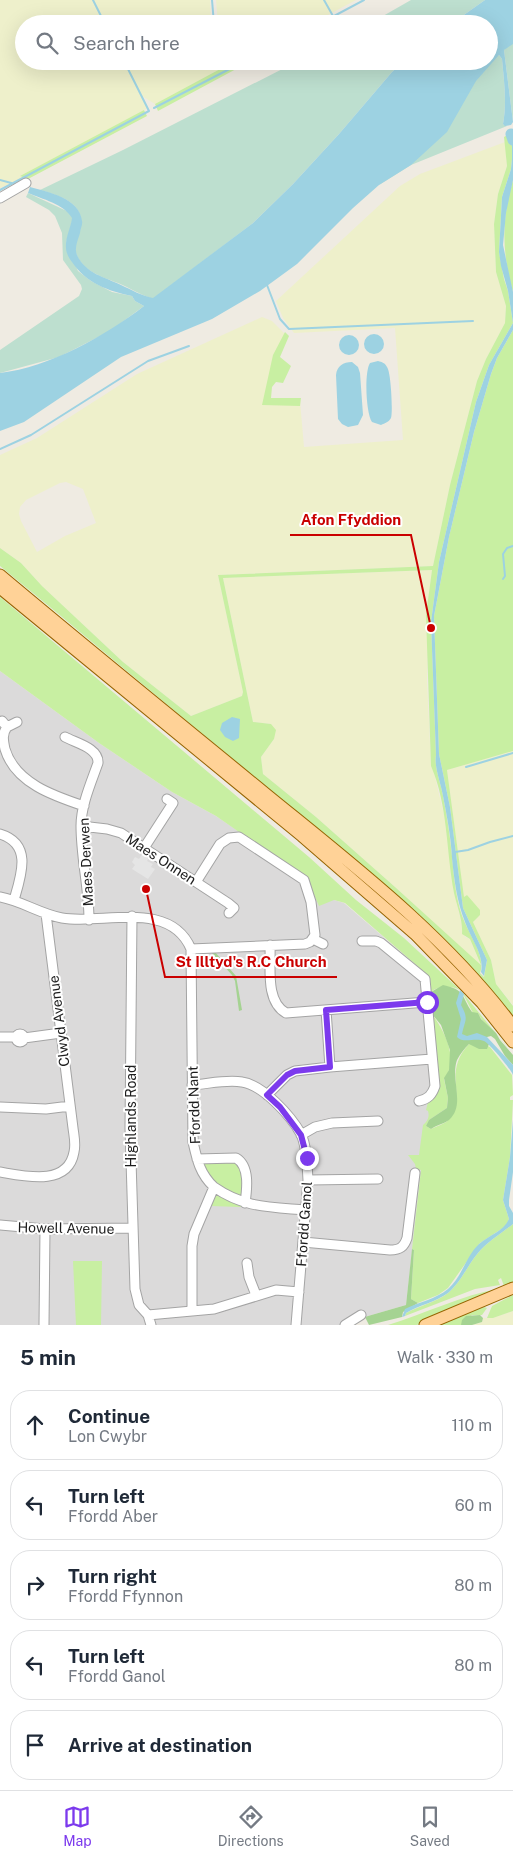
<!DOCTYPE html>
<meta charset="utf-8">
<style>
body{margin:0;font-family:"Public Sans",sans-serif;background:#f2f2f3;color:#1f2937}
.stop{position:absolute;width:15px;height:15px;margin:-11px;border:4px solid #7c3aed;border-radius:50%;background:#fff}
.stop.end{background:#7c3aed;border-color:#fff;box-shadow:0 1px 5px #0008}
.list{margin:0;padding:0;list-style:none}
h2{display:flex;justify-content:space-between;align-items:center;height:65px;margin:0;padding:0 20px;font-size:21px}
h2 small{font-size:16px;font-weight:400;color:#747a83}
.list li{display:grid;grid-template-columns:32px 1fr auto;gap:15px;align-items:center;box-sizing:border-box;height:70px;margin:0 10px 10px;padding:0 10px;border:1px solid #e0e1e3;border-radius:20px}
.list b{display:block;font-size:19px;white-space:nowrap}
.list p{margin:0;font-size:16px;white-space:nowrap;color:#747a83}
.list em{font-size:16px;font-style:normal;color:#747a83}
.icon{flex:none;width:28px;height:28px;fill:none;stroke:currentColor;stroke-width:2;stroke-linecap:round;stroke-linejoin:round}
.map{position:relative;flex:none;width:513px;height:1325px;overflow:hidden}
.search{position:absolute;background:#fff;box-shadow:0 5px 20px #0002;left:15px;right:15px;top:15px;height:55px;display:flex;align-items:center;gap:12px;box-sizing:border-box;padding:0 18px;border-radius:28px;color:#747a83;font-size:19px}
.sheet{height:465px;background:#fff}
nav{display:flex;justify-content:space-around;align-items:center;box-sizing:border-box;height:70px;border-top:1px solid #e0e1e3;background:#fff;font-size:14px;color:#747a83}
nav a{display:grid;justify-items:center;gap:2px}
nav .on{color:#7c3aed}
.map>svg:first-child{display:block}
.residential{fill:#dbdada}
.farmland{fill:#eef0cb;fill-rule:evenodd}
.grass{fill:#c8efa2;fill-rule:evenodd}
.forest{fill:#a5d392}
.wetland{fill:#bddfcf}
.parking{fill:#e5e5e5}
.water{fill:#9dd2e2}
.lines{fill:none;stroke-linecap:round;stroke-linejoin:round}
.stream{stroke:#9dd2e2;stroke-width:2}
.river{stroke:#9dd2e2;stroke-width:11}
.minor-casing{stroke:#a4a4a4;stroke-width:11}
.major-casing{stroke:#966400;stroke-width:13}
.minor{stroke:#fff;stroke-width:9}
.major{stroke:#ffd297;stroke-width:11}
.route{stroke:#7c3aed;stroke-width:6}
.labels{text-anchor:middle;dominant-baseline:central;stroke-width:4;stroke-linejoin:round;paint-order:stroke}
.street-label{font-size:14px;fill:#1d1d1d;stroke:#fff}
.leader{fill:none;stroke:#ca0000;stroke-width:2}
.callout-dot{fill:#ca0000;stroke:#fff;stroke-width:2}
.callout-label{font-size:15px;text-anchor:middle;font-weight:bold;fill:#ca0000;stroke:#fff;stroke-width:4;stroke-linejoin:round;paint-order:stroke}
</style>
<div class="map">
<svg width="513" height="1325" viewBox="0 0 513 1325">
<rect width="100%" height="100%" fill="#efebe2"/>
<!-- residential -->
<path class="residential" d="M0 671 99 743 172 792 216 816 257 844 334 900 344 903 430 977 432 1014 449 1112 426 1126 406 1305 368 1316 352 1325H0Z"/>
<!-- farmland -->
<path class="farmland" d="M0 0H210L211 24H24V61H235L155 104 142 96 148 108 20 176 24 177 0 188Z
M216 0H356L311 24H218Z
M505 142 507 166 498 194 494 224 496 272 506 306 505 323 486 359 477 381 450 485 433 566 218 575 243 692 242 696 191 716 123 662 42 586 21 563 0 548V455L37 438 137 374 262 317 272 321 286 335 266 402 300 401 304 447 403 440 395 328 294 333 283 318 276 301 400 186 420 174ZM66 482 83 489 96 523 65 536 37 552 21 521 19 514 20 507 26 500 60 483Z
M432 570 429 592 427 680 431 766 434 773 444 815 454 893 465 937 470 939 481 966 395 887 316 817 263 774 261 757 274 739 271 724 253 722 223 578Z
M513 751V1005L496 984 491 960 473 922 480 915 467 895 464 898 447 770Z
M513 1311V1325H472L482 1322 483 1318H493Z"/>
<!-- grass -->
<path class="grass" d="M235 61H251L158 111 155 104Z
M144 110 147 116 28 179 20 176Z
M509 134 512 146V159L511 169 502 197 499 252 504 279 508 291 513 323 489 365 476 402 439 562 431 622 436 755C434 768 441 783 443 796 447 816 450 836 452 856 454 878 456 903 465 923 471 937 486 958 480 973L484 977 487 960 463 908 450 807 439 754 434 616 449 537 474 432 491 374 497 358 513 330V751L447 770 464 897 467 895 480 910V915L473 922 491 960 496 984 513 1006V1016C439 924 346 853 256 778 170 708 86 636 0 566V548L21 563 42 586 123 662 191 716 242 696 243 692 218 575 433 566 450 485 477 381 486 359 505 323 506 306 496 272 494 224 498 194 507 166 504 137ZM432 570 426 615 431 766C448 805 446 851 454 893 457 907 463 920 462 934L470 939 481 965 395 887 316 817 263 774 261 757 274 739 276 730 271 724 253 722 223 578Z
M513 180V292C502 253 501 220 513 180Z
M285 332 289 336 280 357 291 366 283 383 276 382 272 387 271 398H301L300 406 262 405 273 355Z
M0 597 309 857 356 900 404 938 460 990C451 986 439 985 431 992L430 977 345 903 334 900 319 906 307 879 216 816 172 792 99 743 0 671Z
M462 992 508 1048C503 1043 499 1036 494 1032 488 1025 482 1022 478 1013H473Z
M432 1014C444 1030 460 1060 444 1079L448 1098 447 1108 429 1120 426 1126 431 1129C436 1126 445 1124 448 1120 469 1097 441 1074 469 1044H483L490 1047 512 1075 513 1095 510 1097V1100H513L510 1157 503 1200 509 1219 506 1226 480 1243 448 1288 438 1295 418 1303 411 1299 414 1250 412 1249 421 1170 416 1169 415 1164 408 1155H419L423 1125C427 1122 430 1117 428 1111L426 1110 428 1102 436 1093Z
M235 1161 241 1165 244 1192 241 1197C225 1189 205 1182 203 1162Z
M216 1193 242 1204 241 1207 210 1206Z
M513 1224V1282L504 1286 501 1278 498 1280 500 1285 475 1289 405 1316 406 1313C419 1306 436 1302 448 1293 461 1282 467 1266 478 1253 486 1243 503 1232 513 1224Z
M73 1261H102L101 1325H76Z
M499 1289 417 1325H388C425 1314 461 1295 499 1289Z
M513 1295V1311L493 1318H487L492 1306Z
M484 1307 487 1308 482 1315H472L461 1325H436L464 1313Z"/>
<!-- forest -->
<path class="forest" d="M211 952H215L236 976 242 1010 239 1011 235 981 232 975Z
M443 985C466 990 461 996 472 1012L478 1013 481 1019 496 1033 500 1040 513 1055V1065L505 1056 495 1039 491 1036 487 1037V1041L489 1044 487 1049H479L469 1044C464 1049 460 1054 457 1060 450 1080 466 1105 449 1120 444 1124 436 1125 431 1129L426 1126 429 1120 447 1108 448 1098 444 1078 449 1070 450 1050 441 1025 432 1014 431 992Z
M412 1249 414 1250 411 1299 418 1303 403 1312 402 1317 369 1325 365 1317 368 1316 406 1305Z
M480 1315 483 1318 482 1322 472 1325H461L462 1320 466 1316Z"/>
<!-- wetland -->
<path class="wetland" d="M411 0H485L451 24H369Z
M513 33V122L504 50Z
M499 55 502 59C504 81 507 103 503 124L507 126 411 165 379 185 489 61Z
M298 61H404L392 72 339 134 293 184 253 223 153 299C141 295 130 288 118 283 102 277 82 271 76 253 74 246 78 237 80 230 87 203 60 196 40 190L123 150Z
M28 193 69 212 73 218 66 243 78 271 91 281 112 292 132 296 135 301 144 306 110 331 59 357 0 373V350L79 296 82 289 81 285 63 260 62 233 55 216 49 210 26 197Z"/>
<!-- parking -->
<path class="parking" d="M143 853 149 858 147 861 153 864 151 867 155 869 148 879 132 869 135 865 132 862 135 857 139 859Z"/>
<!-- water -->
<path class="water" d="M485 0H513V44L504 50 513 122 511 125 505 126 503 124C507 103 504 81 502 59L499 55 476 81 447 132 411 165 379 185 353 208 297 264 260 291 212 319 121 357 24 422 0 431V373C50 367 105 336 144 306L135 301 132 296C108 291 86 283 72 262 69 258 66 253 66 248 65 238 71 227 72 218 64 204 42 199 28 193L30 187C48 192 80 198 82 221 83 224 80 230 80 233 78 240 74 248 77 255 86 274 105 277 121 285 132 290 142 296 153 298L253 223 293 184 339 134 392 72 404 61H489V24H451Z
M513 136V180L506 213 503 245 513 292V330L497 358 491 374 474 432 449 537 434 616 439 754 450 807 463 908 487 960 484 976 481 972C485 956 470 937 465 922 457 902 454 879 452 858 451 837 447 817 443 796 441 783 434 768 436 755L431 622 439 562 476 402 489 365 513 323 508 291 501 266 499 252 502 197 511 169 512 159V146L510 137Z
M364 344a10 10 0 1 1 20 0a10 10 0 1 1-20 0Z
M339 345a10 10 0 1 1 20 0a10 10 0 1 1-20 0Z
M378 361C382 362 385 363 387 367 391 372 393 412 391 418 389 422 385 423 381 425L372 422C366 414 364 372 370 363Z
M352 362 358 367 360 373 363 415 358 425 348 427 342 424 338 419 336 375C337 366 343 362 352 362Z
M232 717 240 719 239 738 233 741 225 737 220 730 222 723Z
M460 990 464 994 461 1005C469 1019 465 1020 462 1034L467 1036 477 1033 487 1037 513 1065V1075C511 1069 489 1043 484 1041 475 1037 464 1044 457 1037L461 1019 456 1003Z
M513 1120V1172L509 1200V1206L513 1213V1224C503 1232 486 1243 478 1253 467 1266 461 1282 448 1293 436 1302 419 1305 406 1313L405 1316 402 1317 405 1309C419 1302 436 1299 448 1289 462 1277 466 1256 479 1244 489 1235 503 1232 509 1219L503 1200 510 1157Z"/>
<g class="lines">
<!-- stream -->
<path class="stream" d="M93 0 105 24
M212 0 214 24
M324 0 333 16
M319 24 364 0
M154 108 245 61
M0 180 15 184
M0 190 149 111 124 61
M267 285 280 319 289 329 473 321
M0 449 31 435 148 361 189 346
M503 579 505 576 503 554 507 548 513 546
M466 767 513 753
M455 852 468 850 490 842 513 836"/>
<!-- river -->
<path class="river" d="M511 134 513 140"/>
<defs>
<path id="minor" d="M0 198 26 183
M2 721 7 727 17 722
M7 727C2 734 3 740 5 749 15 783 54 796 84 806
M65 737C76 743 99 748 98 763 91 783 81 805 81 826 81 858 89 888 89 920
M81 826 107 829 121 833 228 903 234 908 229 913
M0 834C33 844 21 876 14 900
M144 848 173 803 167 799
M0 897C22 901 40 914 62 918 102 925 170 899 191 949L193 1142C197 1160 200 1174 214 1187L194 1234 192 1246V1311
M132 916 130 1128 135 1289 139 1305 148 1315 151 1325
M313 939 323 944
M362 941H376L381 943 425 979 435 1086C432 1095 428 1099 419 1101
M270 945C271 967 265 1001 286 1013L427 1002
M191 949 305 944 310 942 315 935 311 902 304 880 239 837 229 838 220 844 196 882
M326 1010 330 1067
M16 1038a4 4 0 1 1 8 0a4 4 0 1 1-8 0Z
M0 1037H16
M24 1038 61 1033
M192 1085C208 1084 227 1079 242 1082 263 1085 291 1116 301 1134 307 1147 307 1165 308 1180L296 1325
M267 1095 287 1075 295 1071 330 1067 432 1059
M0 1107 46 1109 70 1106
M301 1135 315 1127 332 1123 378 1121
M197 1159 236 1158C250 1166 247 1189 245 1203
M0 1172C24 1176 68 1187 74 1152 76 1144 74 1136 73 1128L46 914
M308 1180 378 1179
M214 1187C244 1208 270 1207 305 1210
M0 1225 45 1229 133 1228
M303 1242 390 1250C400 1250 404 1247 407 1238L415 1173
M247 1263 249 1277 256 1295
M148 1315 214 1309 276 1290 299 1292
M44 1325 45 1229
M345 1325 361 1315"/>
<path id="major" d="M0 575C88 649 177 721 266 794 353 865 445 935 513 1026
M0 588 302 836 415 934 482 1003 513 1042
M425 1325 513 1288"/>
</defs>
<!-- minor casing -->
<use href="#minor" class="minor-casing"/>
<!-- major casing -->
<use href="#major" class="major-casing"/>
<!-- minor -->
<use href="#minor" class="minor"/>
<!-- major -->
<use href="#major" class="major"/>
</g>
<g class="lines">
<!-- route -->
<path class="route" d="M307 1158 301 1135 280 1107 267 1095 287 1075 295 1071 330 1067 326 1010 427 1002"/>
</g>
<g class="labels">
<!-- street labels -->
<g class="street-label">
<text transform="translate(161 859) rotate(33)">Maes Onnen</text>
<text transform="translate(86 862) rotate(-93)">Maes Derwen</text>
<text transform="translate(59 1021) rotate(-97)">Clwyd Avenue</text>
<text transform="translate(194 1105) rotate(-92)">Ffordd Nant</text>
<text transform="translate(131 1116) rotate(-90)">Highlands Road</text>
<text transform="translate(304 1224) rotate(-86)">Ffordd Ganol</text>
<text transform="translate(66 1228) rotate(1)">Howell Avenue</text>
</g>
</g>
<!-- callouts -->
<path class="leader" d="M431 628L411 535H290M146 889L165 977H337"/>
<g class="callout-dot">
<circle cx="431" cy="628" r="5"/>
<circle cx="146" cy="889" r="5"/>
</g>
<g class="callout-label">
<text x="351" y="525">Afon Ffyddion</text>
<text x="251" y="967">St Illtyd's R.C Church</text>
</g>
</svg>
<div class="stop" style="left:427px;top:1002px"></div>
<div class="stop end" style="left:307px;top:1158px"></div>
<div class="search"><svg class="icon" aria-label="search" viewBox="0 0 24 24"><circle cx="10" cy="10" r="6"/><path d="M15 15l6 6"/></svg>Search here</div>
</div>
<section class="sheet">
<h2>5 min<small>Walk · 330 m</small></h2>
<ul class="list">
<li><svg class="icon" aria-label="ahead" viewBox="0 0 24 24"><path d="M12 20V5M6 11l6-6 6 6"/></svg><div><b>Continue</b><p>Lon Cwybr</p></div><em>110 m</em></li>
<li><svg class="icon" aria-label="left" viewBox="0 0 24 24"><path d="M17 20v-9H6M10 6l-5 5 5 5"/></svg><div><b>Turn left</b><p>Ffordd Aber</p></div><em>60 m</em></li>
<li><svg class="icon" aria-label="right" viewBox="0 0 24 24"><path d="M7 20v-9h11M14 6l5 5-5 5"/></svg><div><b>Turn right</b><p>Ffordd Ffynnon</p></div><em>80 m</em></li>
<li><svg class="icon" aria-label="left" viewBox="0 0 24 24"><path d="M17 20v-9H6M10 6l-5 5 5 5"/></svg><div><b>Turn left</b><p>Ffordd Ganol</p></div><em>80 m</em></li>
<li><svg class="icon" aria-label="arrive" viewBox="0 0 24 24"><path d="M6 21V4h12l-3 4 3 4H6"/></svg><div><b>Arrive at destination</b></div></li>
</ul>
</section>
<nav>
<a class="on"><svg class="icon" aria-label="map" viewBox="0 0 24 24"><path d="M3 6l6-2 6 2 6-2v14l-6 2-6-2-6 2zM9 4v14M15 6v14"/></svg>Map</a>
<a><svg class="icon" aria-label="directions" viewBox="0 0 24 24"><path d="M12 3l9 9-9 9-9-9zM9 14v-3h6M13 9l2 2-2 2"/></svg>Directions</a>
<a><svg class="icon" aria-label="saved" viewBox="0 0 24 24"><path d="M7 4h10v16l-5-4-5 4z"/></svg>Saved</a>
</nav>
